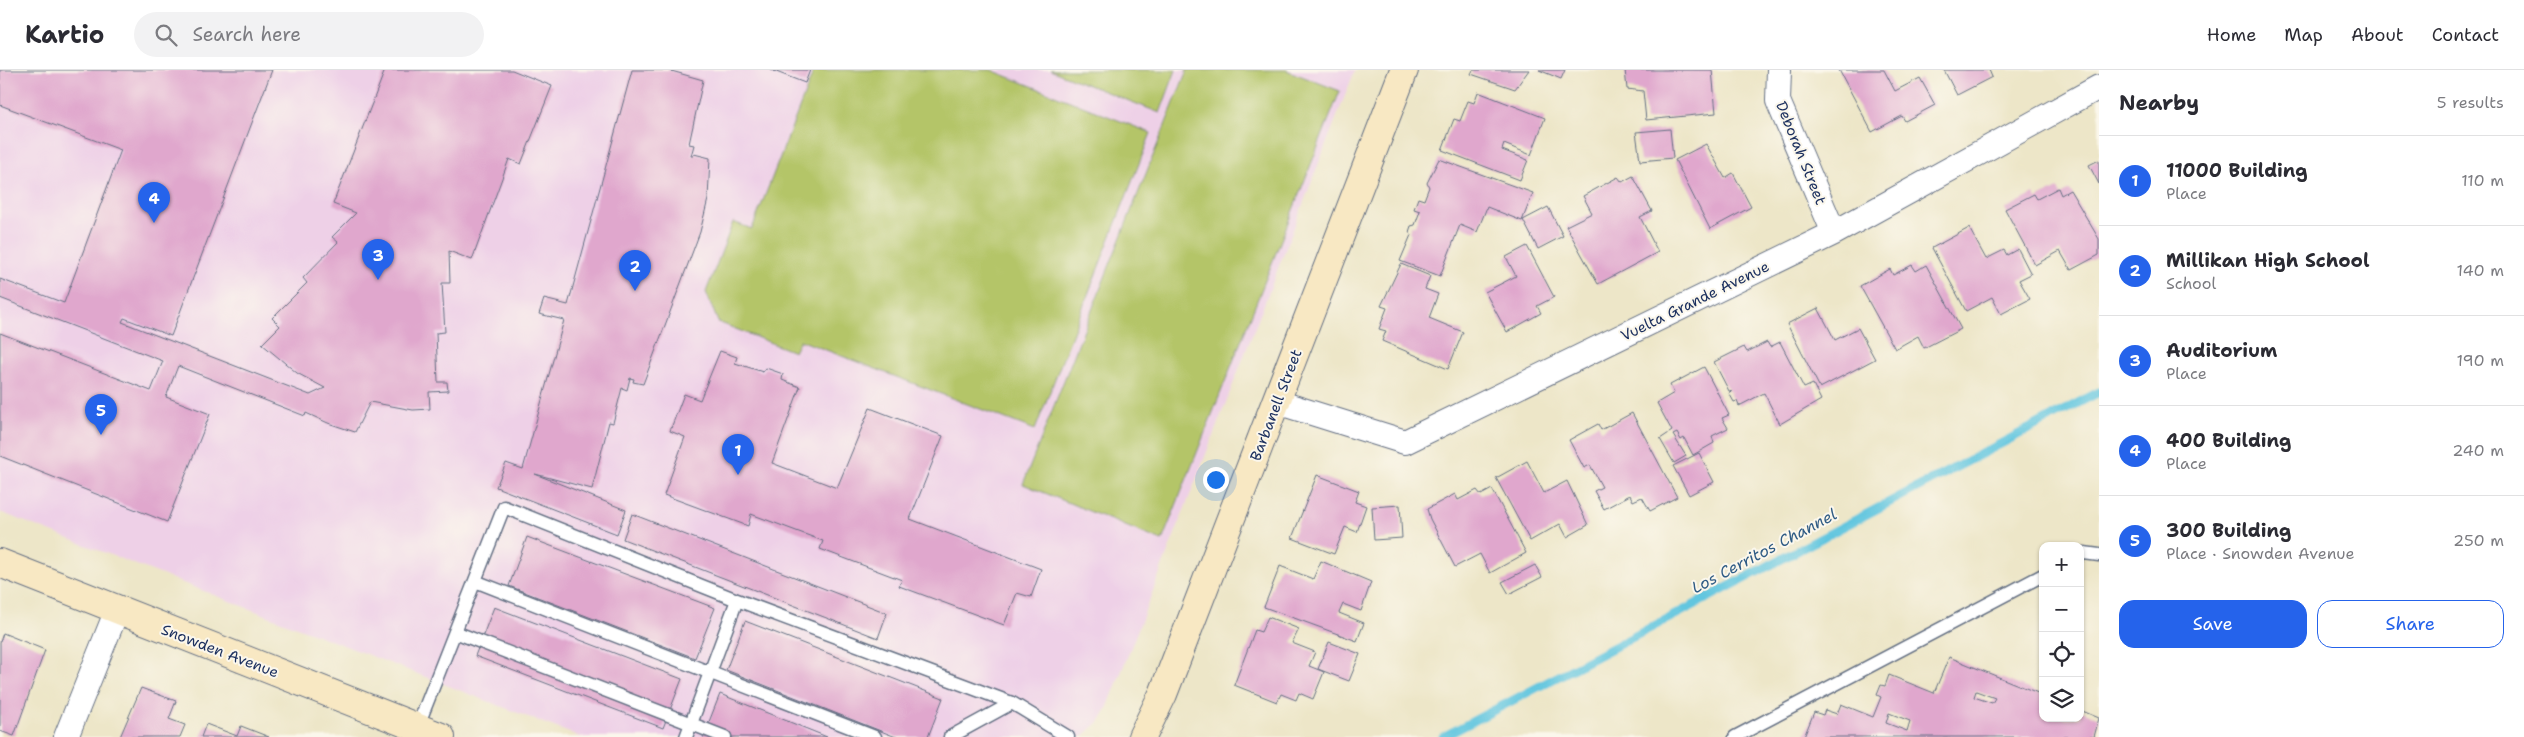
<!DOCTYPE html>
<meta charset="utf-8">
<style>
body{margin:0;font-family:"Shantell Sans",sans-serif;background:#f2f2f3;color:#2b2b33}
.controls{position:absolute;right:15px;bottom:15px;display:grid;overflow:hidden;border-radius:10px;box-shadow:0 1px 4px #0004}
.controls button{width:45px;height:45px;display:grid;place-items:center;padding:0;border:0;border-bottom:1px solid #e1e1e2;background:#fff;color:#2b2b33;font:25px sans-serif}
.you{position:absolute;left:1215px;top:409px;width:18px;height:18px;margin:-12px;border:4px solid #fff;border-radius:50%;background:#1a73e8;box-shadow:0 0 0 8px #1a73e833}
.badge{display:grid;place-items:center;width:32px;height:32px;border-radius:50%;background:#2563eb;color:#fff;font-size:16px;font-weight:700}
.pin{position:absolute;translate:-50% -41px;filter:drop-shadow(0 1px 2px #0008)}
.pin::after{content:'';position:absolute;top:26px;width:18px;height:15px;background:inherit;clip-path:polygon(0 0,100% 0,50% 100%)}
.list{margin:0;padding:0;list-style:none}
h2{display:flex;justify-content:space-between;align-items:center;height:65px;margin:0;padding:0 20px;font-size:21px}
h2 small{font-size:16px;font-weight:400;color:#7c7c81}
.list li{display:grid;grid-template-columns:32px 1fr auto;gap:15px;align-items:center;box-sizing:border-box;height:90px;padding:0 20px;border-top:1px solid #e1e1e2}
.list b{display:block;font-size:19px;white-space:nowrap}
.list p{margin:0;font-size:16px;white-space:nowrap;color:#7c7c81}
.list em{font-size:16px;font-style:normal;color:#7c7c81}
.actions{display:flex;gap:10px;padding:15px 20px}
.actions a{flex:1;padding:11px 0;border:1px solid #2563eb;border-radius:15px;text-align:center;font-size:18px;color:#2563eb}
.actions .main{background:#2563eb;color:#fff}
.icon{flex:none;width:28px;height:28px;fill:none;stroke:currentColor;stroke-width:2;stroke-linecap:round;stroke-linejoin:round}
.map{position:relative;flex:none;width:2099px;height:667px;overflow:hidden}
header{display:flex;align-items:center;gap:30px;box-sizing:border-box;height:70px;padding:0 25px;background:#fff;border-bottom:1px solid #e1e1e2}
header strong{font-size:24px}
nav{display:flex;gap:28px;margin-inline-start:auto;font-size:18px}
.search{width:350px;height:45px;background:#f2f2f3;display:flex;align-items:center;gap:12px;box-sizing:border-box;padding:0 18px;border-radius:28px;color:#7c7c81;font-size:19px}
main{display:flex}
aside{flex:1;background:#fff}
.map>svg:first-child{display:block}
.built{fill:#eed0e7}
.green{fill:#b4c568;stroke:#687a63}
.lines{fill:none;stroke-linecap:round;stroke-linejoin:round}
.stream{stroke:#62c6df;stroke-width:9}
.building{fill:#e0a7cd;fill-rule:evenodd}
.lane-casing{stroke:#646f83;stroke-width:15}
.street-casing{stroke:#646f83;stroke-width:26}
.secondary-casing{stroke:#646f83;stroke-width:30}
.lane{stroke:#fff;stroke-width:12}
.street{stroke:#fff;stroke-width:24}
.secondary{stroke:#f8e8c3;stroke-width:28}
.labels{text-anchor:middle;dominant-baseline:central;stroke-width:4;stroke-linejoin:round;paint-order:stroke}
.street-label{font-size:15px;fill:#1b2f5e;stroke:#fbf7ec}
.water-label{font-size:16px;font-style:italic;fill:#305c85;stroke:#fbf7ec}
</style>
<header>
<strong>Kartio</strong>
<div class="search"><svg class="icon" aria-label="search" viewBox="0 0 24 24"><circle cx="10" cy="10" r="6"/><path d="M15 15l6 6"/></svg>Search here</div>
<nav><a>Home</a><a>Map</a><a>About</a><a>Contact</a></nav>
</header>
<main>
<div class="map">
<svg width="2099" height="667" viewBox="0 0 2099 667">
<rect width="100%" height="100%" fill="#fbf7ec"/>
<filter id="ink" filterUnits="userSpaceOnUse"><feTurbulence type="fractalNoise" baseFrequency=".02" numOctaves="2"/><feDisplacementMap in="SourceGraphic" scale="10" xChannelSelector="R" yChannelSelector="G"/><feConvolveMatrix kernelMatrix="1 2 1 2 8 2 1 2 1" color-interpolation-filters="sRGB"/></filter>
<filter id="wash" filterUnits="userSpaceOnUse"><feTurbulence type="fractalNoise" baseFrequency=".0096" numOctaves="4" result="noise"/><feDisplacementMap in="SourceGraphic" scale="20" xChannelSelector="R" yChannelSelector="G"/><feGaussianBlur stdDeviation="1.12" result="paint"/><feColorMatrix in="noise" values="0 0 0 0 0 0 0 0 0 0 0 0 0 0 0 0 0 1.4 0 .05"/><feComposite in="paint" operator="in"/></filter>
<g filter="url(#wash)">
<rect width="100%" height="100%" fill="#ede6c8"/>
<!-- built -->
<path class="built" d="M0 0H1355L1107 639 1099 652 1082 667H580L0 442Z"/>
<!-- green -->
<path class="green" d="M814 0H991L1151 63 1035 360 800 270 794 282 718 252 706 222 733 152 752 159Z
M1050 0H1176L1160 43Z
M1187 0H1286L1340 21 1162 471 1023 414Z"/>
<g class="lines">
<!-- stream -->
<path class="stream" d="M1443 667 2099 322"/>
</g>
<g id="blocks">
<!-- building -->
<path class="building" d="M0 0H272L171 266 124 248 122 252 310 325 325 318 297 303 262 274 280 256 272 248 307 213 303 208 338 172 332 167 356 143 333 134 385 0H512L552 16 521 94 509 89 472 190 449 181 450 213H442L445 262 436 263 438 312H447L448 321 429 322 430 339 413 340 370 332 355 362 328 353 306 343 305 346 178 296 166 327 210 344 167 452 0 386V263L151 321 163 291 0 228V209L64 233 121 80 0 35Z
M632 0H668L703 10 689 74 694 75 691 86H693L694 84 710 88 708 129 700 162 643 314 633 312 634 309 630 308 627 320 622 318 613 353 609 352 592 419 535 404 626 440 617 464 496 417 506 393 523 399 564 250 539 244 544 229 568 235Z
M771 0H810L805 13Z
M1473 0H1529L1515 19 1471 4Z
M1539 0H1565L1561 9Z
M1625 0H1712L1716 43 1646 50 1643 21 1627 19Z
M1839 0H1884L1895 21 1920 8 1935 35 1905 51 1902 46 1872 62Z
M1944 0H1989L1992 7 1957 25Z
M1478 22 1545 48 1531 85 1504 74 1502 80 1528 90 1520 110 1442 80 1454 49 1460 51 1468 31 1474 33Z
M1670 59 1673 88 1640 91 1636 62Z
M1706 74 1725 108 1733 103 1751 137 1710 159 1675 90Z
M1439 89 1533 123 1522 151 1487 137 1477 162 1460 155 1440 206 1400 191 1411 165 1409 162 1411 156 1415 155 1420 141 1414 139 1418 128 1424 130 1429 117 1427 113Z
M2099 90V114L2089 95Z
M1633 106 1652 141 1640 147 1658 182 1598 214 1566 156 1592 143 1583 126 1618 107 1622 112Z
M2058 118 2061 125 2070 120 2099 169V185L2071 200 2060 181 2035 195 2005 139 2034 124 2037 129Z
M1548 137 1563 166 1538 179 1523 150Z
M1969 158 1986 189 2004 180 2007 185 2018 179 2031 204 2019 210 2030 229 2001 244 1992 227 1966 241 1932 178Z
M1527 176 1554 227 1537 236 1541 243 1507 262 1485 222 1516 206 1506 187Z
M1401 194 1430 206 1425 219 1438 224 1429 248 1463 262 1448 299 1382 271 1386 261 1379 259 1387 238 1381 236Z
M1912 195 1916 201 1926 195 1961 259 1924 278 1918 266 1895 279 1860 216 1890 199 1893 205Z
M1818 238 1835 270 1858 258 1875 289 1820 318 1787 254Z
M1767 272 1770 277 1780 272 1804 318 1813 314 1821 330 1780 354 1764 323 1739 336 1737 331 1734 332 1729 323 1732 322 1729 321 1714 292 1744 277 1747 282Z
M720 281 737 287 735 293 763 302 766 298 783 304 782 310 800 317 772 393 837 418 870 338 943 366 910 449 1041 499 1031 527 1017 523 1004 555 899 516 902 510 820 479 823 471 751 444 748 456 664 425 685 367 670 361 684 324 700 330Z
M1704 297 1729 345 1722 348 1728 358 1712 366 1714 373 1693 385 1684 368 1681 370 1677 363 1673 365 1686 386 1674 393 1660 369 1672 361 1657 333 1674 323 1670 315Z
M1632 343 1677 427 1650 441 1642 427 1633 431 1630 425 1604 439 1594 421 1602 417 1590 395 1584 398 1569 370 1598 354 1601 360Z
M1699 383 1714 412 1689 425 1673 396Z
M1527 391 1544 423 1567 411 1588 455 1567 467 1560 454 1530 471 1496 408Z
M1317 405 1359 421 1355 432 1366 436 1357 462 1345 457 1334 484 1292 468Z
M1492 419 1526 483 1490 503 1480 484 1455 497 1430 449 1427 439 1455 424 1458 430 1477 420 1481 425Z
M1400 435 1402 468 1374 470 1372 437Z
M632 444 887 543 878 568 623 469Z
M527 467 715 538 695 588 509 516Z
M1321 491 1371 512 1361 541 1343 534 1339 543 1364 553 1357 571 1264 537 1280 496 1313 509Z
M1535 495 1542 507 1509 524 1502 512Z
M494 537 682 609 663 658 475 586Z
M1268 547 1299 559 1292 573 1315 582 1309 596 1324 602 1313 629 1299 623 1296 630 1281 624 1277 632 1234 615 1255 560 1261 562Z
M745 551 943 628 928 667H896L726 600Z
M3 563 45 580 14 666 0 661V572Z
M1329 572 1360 584 1349 611 1318 599Z
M1949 587 2043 625V648H2080V640L2099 648 2094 667H1804L1814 642 1823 645 1825 640 1837 644 1841 634 1873 647 1881 627 1877 625 1881 615 1885 616 1889 605 1934 623ZM1976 621 1995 628 1992 633 1974 627ZM1889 643 1910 651 1907 661 1886 653Z
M141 618 176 631 169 649 185 655 180 667H120Z
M720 624 827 667H703Z
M206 654 237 666 241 656 269 667H201Z"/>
</g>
</g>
<g filter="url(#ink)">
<use href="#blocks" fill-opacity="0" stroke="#646f83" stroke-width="1"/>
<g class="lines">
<defs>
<path id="lane" d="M2080 485 2084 483 2099 485
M475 511 875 667
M455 562 725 667
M417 658 504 437 737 530 1012 633 1068 667
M686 667 737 530
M950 667 1012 633
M1735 667 2043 505"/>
<path id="street" d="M1779 0 1778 31 1834 163
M1277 332 1405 372 1834 163 2099 17
M66 667 117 540"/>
<path id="secondary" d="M0 493 441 667
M1142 667 1163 624 1404 0"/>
</defs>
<!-- lane casing -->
<use href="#lane" class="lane-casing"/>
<!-- street casing -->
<use href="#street" class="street-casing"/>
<!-- secondary casing -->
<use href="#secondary" class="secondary-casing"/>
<!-- lane -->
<use href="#lane" class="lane"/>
<!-- street -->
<use href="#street" class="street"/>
<!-- secondary -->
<use href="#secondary" class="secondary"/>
</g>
</g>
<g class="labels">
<!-- street labels -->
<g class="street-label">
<text transform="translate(1801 83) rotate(68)">Deborah Street</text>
<text transform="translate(1695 231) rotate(-26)">Vuelta Grande Avenue</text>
<text transform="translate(1276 335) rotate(-69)">Barbanell Street</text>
<text transform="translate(220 581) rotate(21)">Snowden Avenue</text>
</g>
<!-- water labels -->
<g class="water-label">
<text transform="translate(1764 481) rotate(-28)">Los Cerritos Channel</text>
</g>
</g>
</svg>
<div class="controls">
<button>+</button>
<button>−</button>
<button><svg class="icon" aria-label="locate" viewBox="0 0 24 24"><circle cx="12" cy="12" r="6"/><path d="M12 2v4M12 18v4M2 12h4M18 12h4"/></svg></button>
<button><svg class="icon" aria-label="layers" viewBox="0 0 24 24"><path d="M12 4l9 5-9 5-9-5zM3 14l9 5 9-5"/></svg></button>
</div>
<div class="you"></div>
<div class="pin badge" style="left:738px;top:405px">1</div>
<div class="pin badge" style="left:635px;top:221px">2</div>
<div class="pin badge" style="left:378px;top:210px">3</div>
<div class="pin badge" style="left:154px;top:153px">4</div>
<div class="pin badge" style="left:101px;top:365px">5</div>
</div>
<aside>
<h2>Nearby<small>5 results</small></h2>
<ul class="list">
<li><span class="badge">1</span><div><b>11000 Building</b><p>Place</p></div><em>110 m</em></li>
<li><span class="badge">2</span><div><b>Millikan High School</b><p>School</p></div><em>140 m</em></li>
<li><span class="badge">3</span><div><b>Auditorium</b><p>Place</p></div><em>190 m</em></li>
<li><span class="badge">4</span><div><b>400 Building</b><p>Place</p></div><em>240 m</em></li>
<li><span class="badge">5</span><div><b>300 Building</b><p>Place · Snowden Avenue</p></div><em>250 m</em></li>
</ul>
<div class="actions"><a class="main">Save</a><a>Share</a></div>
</aside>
</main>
